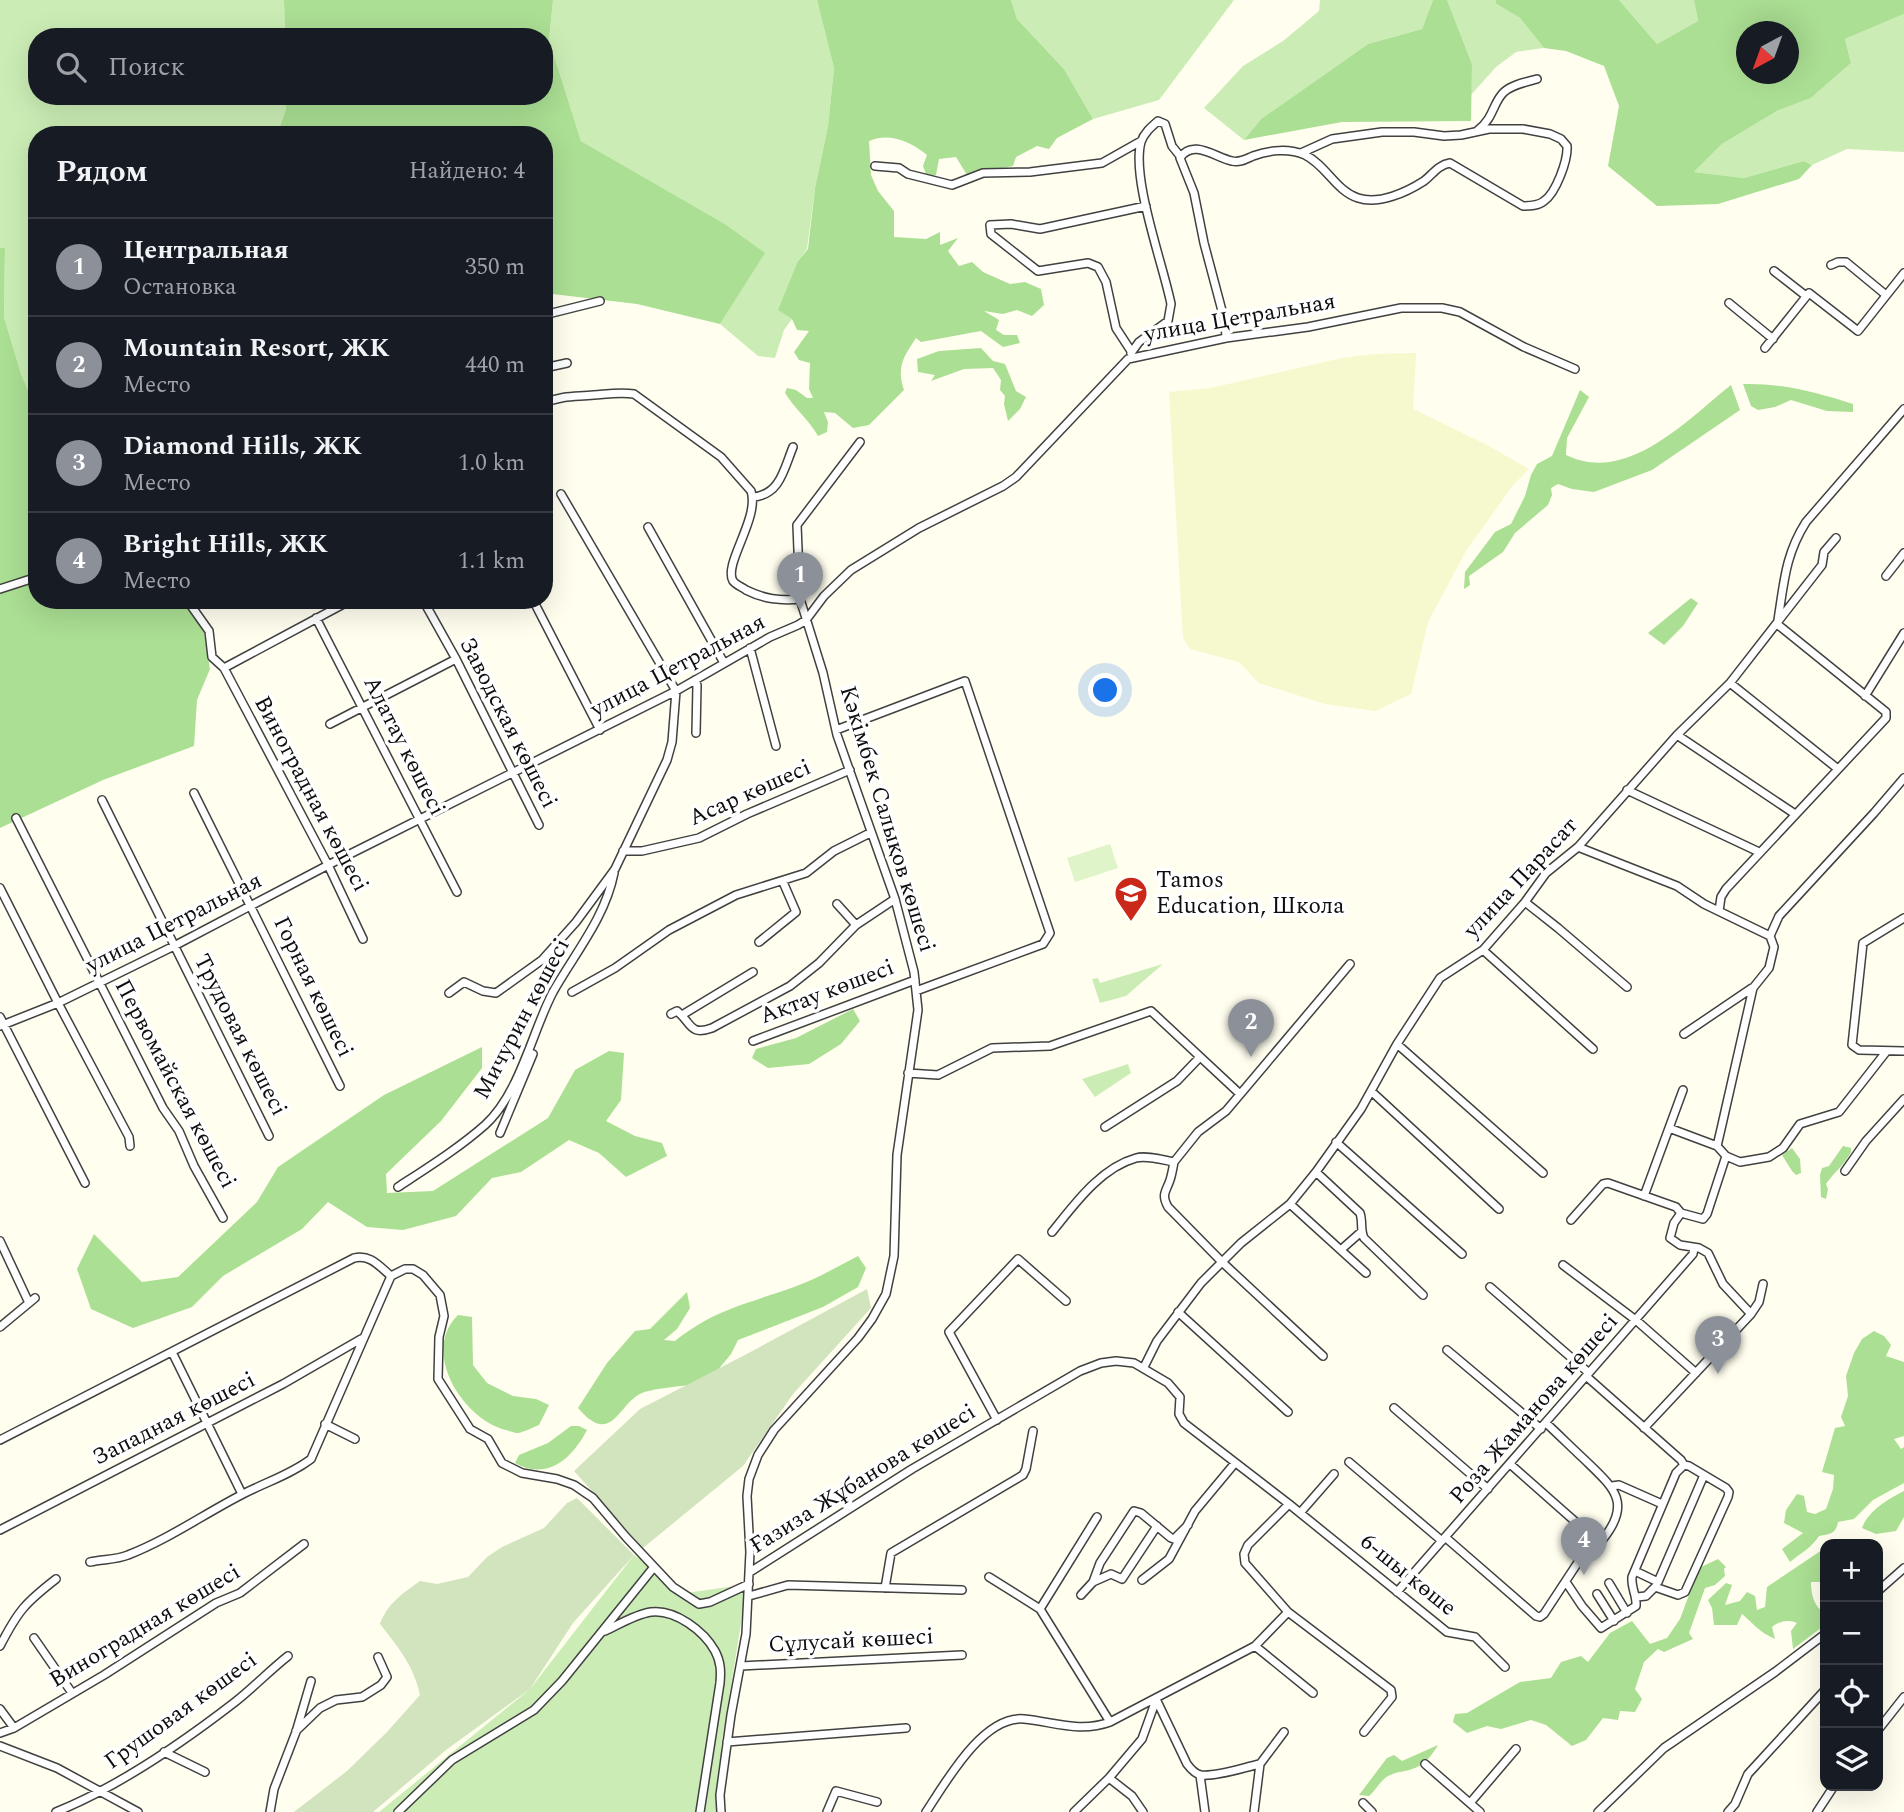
<!DOCTYPE html>
<html lang="ru">
<meta charset="utf-8">
<style>
body{margin:0;font-family:Spectral,serif;background:#242831;color:#f1f3f6}
.controls{position:absolute;right:21px;bottom:21px;display:grid;overflow:hidden;border-radius:14px;box-shadow:0 7px 28px #0002}
.controls button{width:63px;height:63px;display:grid;place-items:center;padding:0;border:0;border-bottom:2px solid #363941;background:#171b24;color:#f1f3f6;font:35px sans-serif}
.compass{position:absolute;left:1736px;top:21px;width:63px;height:63px;border-radius:50%;background:#171b24;box-shadow:0 7px 28px #0002;rotate:221deg}
.you{position:absolute;left:1106px;top:691px;width:24px;height:24px;margin:-18px;border:5px solid #fff;border-radius:50%;background:#1a73e8;box-shadow:0 0 0 10px #1a73e833}
.badge{display:grid;place-items:center;width:46px;height:46px;border-radius:50%;background:#8c9099;color:#fff;font-size:23px;font-weight:700}
.pin{position:absolute;translate:-50% -58px;filter:drop-shadow(0 2px 4px #0008)}
.pin::after{content:'';position:absolute;top:37px;width:24px;height:21px;background:inherit;clip-path:polygon(0 0,100% 0,50% 100%)}
.list{margin:0;padding:0;list-style:none}
h2{display:flex;justify-content:space-between;align-items:center;height:91px;margin:0;padding:0 28px;font-size:30px}
h2 small{font-size:23px;font-weight:400;color:#9ea1a6}
.list li{display:grid;grid-template-columns:46px 1fr auto;gap:21px;align-items:center;box-sizing:border-box;height:98px;padding:0 28px;border-top:2px solid #363941}
.list b{display:block;font-size:26px;white-space:nowrap}
.list p{margin:0;font-size:23px;white-space:nowrap;color:#9ea1a6}
.list em{font-size:23px;font-style:normal;color:#9ea1a6}
.icon{flex:none;width:38px;height:38px;fill:none;stroke:currentColor;stroke-width:2;stroke-linecap:round;stroke-linejoin:round}
.map{position:relative;flex:none;width:1904px;height:1812px;overflow:hidden}
.search{position:absolute;background:#171b24;box-shadow:0 7px 28px #0002;left:28px;top:28px;width:525px;height:77px;display:flex;align-items:center;gap:18px;box-sizing:border-box;padding:0 24px;border-radius:28px;color:#9ea1a6;font-size:26px}
.panel{position:absolute;background:#171b24;box-shadow:0 7px 28px #0002;left:28px;top:126px;width:525px;height:483px;border-radius:28px}
.map>svg:first-child{display:block}
.farmland{fill:#f6f8cd}
.green{fill:#cbedb5}
.forest{fill:#abdf93;fill-rule:evenodd}
.cemetery{fill:#d2e4be}
.pitch{fill:#dff4c8}
.lines{fill:none;stroke-linecap:round;stroke-linejoin:round}
.minor-casing{stroke:#414141;stroke-width:10}
.minor{stroke:#fff;stroke-width:7}
.labels{text-anchor:middle;dominant-baseline:central;stroke-width:7;stroke-linejoin:round;paint-order:stroke}
.street-label{font-size:23px;fill:#0e0e0e;stroke:#fff}
.poi-label{font-size:23px;fill:#0e0e0e;stroke:#fff;text-anchor:start}
</style>
<div class="map">
<svg width="1904" height="1812" viewBox="0 0 1904 1812">
<rect width="100%" height="100%" fill="#fffeef"/>
<!-- farmland -->
<path class="farmland" d="M1416 353 1413 409 1485 444 1529 469 1513 485 1466 551 1428 622 1411 694 1375 711 1325 704 1259 683 1239 662 1190 649 1183 638 1169 392 1211 388 1342 358 1374 354Z"/>
<!-- green -->
<path class="green" d="M0 0H284L285 37H37V96H286V109L277 135H37V411L21 374 4 317 5 248H0Z
M553 0H817L834 68 828 126 815 188 807 249 798 261 792 319 784 330 775 358 758 356 720 324 764 253 725 224 581 141 549 40Z
M1011 0H1234L1159 100 1093 119 1064 69 1017 19Z
M1320 0H1433L1422 29 1368 44 1261 119 1244 140 1204 108 1243 66 1283 41 1319 11Z
M1447 0H1496L1495 3 1520 18 1544 48 1516 52 1496 67 1471 95 1472 64Z
M1619 0H1694L1698 21 1657 44Z
M1904 14V152L1847 149 1812 165 1804 161 1744 178 1694 172 1722 144 1777 111 1811 98 1851 63 1845 39Z
M1163 964 1126 996 1100 1003 1092 979 1098 978 1100 983Z
M1128 1064 1131 1073 1095 1097 1082 1079Z
M634 1555 686 1593 749 1584V1596L743 1611 721 1748 723 1812H379L530 1689Z"/>
<!-- forest -->
<path class="forest" d="M284 0H553L549 40 581 141 725 224 765 253 720 324 637 304 544 293V135H277L286 109V96H544V37H285Z
M817 0H1011L1017 19 1064 69 1093 119 1057 138 1049 149 1037 146 1016 157 1013 166 967 175 956 157 939 159 936 175 927 177 923 166 927 155C911 142 890 132 869 141L871 175 878 191 894 211V237L926 239 940 232V245L958 238 948 251 959 266 972 262 983 272 1010 284 1025 282 1041 289 1044 305 1032 316 1017 310 1003 314 984 311 999 320 996 330 1004 335H1017L1020 343 1003 347 981 331 921 342 916 338C904 356 896 367 904 390L869 425 853 428 835 413 824 412 828 422 827 432 818 436C809 420 795 409 785 393L787 388 796 390 807 398H813L809 389 810 363 799 360 794 352 809 331 797 330 792 319 778 310 798 261 808 249 815 188 828 126 834 68Z
M1433 0H1447L1472 64 1471 121 1342 122 1244 140 1261 119 1368 44 1422 29Z
M1496 0H1619L1657 44 1698 21 1694 0H1904V14L1845 39 1851 63 1811 98 1777 111 1722 144 1694 172 1744 178 1804 161 1812 165 1799 179 1718 204 1657 206 1608 166 1619 106 1604 66 1566 51 1544 48 1520 18 1495 3ZM1746 32H1788V74H1746Z
M0 248H5L4 317 21 374 37 411V600H188L204 632 210 669 197 700 194 746 103 780 0 828Z
M981 348 993 361 1005 364 1016 391 1026 397 1020 409 1008 421 1004 404 1005 396 1000 390 1001 380 993 368 964 369 931 381 935 375 918 372 917 359 939 351Z
M1743 384C1782 383 1816 392 1853 404V412L1827 411 1791 400 1775 407 1758 410 1751 406Z
M1731 385 1740 410 1652 470 1594 492 1572 489 1558 484 1551 488 1552 495 1548 505 1515 533 1503 552 1469 576 1470 585 1464 589 1465 572 1495 532 1511 524 1525 496 1531 475 1537 464 1552 456 1580 390 1589 397 1567 438 1566 455C1627 485 1687 420 1731 385Z
M1691 598 1698 603 1683 626 1664 645 1648 633Z
M853 1009 860 1021 841 1044 809 1064 768 1068 752 1058 756 1049 796 1038Z
M482 1047V1068L441 1121 386 1174 387 1193 433 1191 548 1118 575 1070 609 1051 624 1053 621 1100 606 1121 635 1136 662 1143 667 1156 626 1177 599 1153 569 1140 521 1172 492 1178 456 1216 403 1230 367 1227 328 1202 302 1229 223 1276 192 1307 133 1328 91 1309 77 1269 94 1234 142 1282 178 1277 257 1202 278 1167 384 1095Z
M1843 1146 1851 1148V1152C1842 1168 1836 1170 1826 1184L1828 1189 1826 1199 1821 1197 1820 1175 1822 1168 1829 1166Z
M1792 1148 1800 1159 1801 1173 1796 1175 1792 1171 1782 1155Z
M858 1256 866 1268 858 1287 823 1307 738 1340 731 1354 707 1383C692 1385 654 1388 642 1393 618 1403 612 1448 578 1408L607 1363 635 1331 650 1329 687 1292 690 1308 677 1329 664 1340 675 1341C715 1309 747 1304 794 1287 816 1279 837 1267 858 1256Z
M458 1315 472 1317 473 1365 487 1383 513 1396 536 1399 549 1405 539 1425C533 1427 525 1432 518 1433 514 1433 507 1430 502 1429 461 1416 421 1351 458 1315Z
M1874 1331 1884 1336 1891 1345 1886 1356 1904 1362V1436L1894 1439 1901 1449 1904 1447V1483L1873 1500 1854 1519 1838 1522C1836 1534 1830 1534 1819 1536 1811 1548 1801 1553 1790 1562L1782 1549 1803 1533 1784 1523 1786 1510 1797 1494 1804 1496 1807 1512 1815 1514 1826 1509 1833 1489 1834 1475 1822 1472 1835 1428 1845 1426 1841 1417 1848 1396 1846 1376 1854 1353 1862 1339Z
M571 1426H579L587 1430C572 1459 547 1481 515 1463L519 1455 548 1443Z
M1904 1491V1517L1896 1531 1876 1534 1862 1528C1868 1511 1888 1499 1904 1491Z
M1825 1548V1582H1811C1811 1595 1814 1606 1825 1614V1625L1793 1649 1791 1631 1797 1623C1789 1619 1779 1621 1772 1627L1775 1639C1759 1632 1755 1625 1742 1614L1737 1625H1714L1712 1608 1708 1600 1726 1583 1732 1585 1725 1605 1740 1601 1747 1592 1755 1596 1757 1610 1765 1607 1767 1587Z
M1718 1559 1726 1567 1724 1569 1725 1576 1715 1585 1705 1588 1689 1633 1693 1639 1664 1652 1658 1649 1644 1662 1635 1689 1642 1699 1635 1712 1620 1711 1618 1720 1603 1718 1586 1740 1572 1746 1546 1725 1531 1720 1501 1729 1487 1726 1467 1733 1453 1722 1455 1714 1467 1713 1520 1682 1551 1678 1561 1662 1581 1656 1588 1662 1610 1633 1632 1621 1650 1644 1667 1638 1680 1619 1699 1568Z
M1438 1745C1433 1754 1425 1764 1415 1768 1406 1772 1397 1771 1388 1776 1380 1781 1376 1790 1369 1796L1359 1795 1387 1758 1394 1755 1402 1761Z"/>
<!-- cemetery -->
<path class="cemetery" d="M867 1289 871 1308 793 1394 743 1466 643 1548 574 1471 640 1409 743 1356Z
M577 1498 634 1555 573 1623 530 1689 446 1750 373 1812H294L347 1771 387 1732 420 1695C414 1666 398 1647 380 1624 387 1604 403 1593 420 1581L437 1584 468 1577 487 1557 502 1547 544 1528 567 1503Z"/>
<!-- pitch -->
<path class="pitch" d="M1110 844 1118 868 1075 882 1067 858Z"/>
<g class="lines">
<defs>
<path id="minor" d="M1478 130C1494 118 1493 102 1504 92 1513 84 1527 82 1537 79
M875 166 899 168 908 174 952 185 983 173 1030 172 1102 163 1141 141
M1831 265 1838 262H1846L1886 295
M1774 271 1806 296
M1729 303 1773 339
M544 315 600 301
M1226 338 1225 322 1204 243 1194 193 1180 158C1193 138 1216 158 1232 161 1240 163 1246 159 1253 156 1269 150 1289 148 1305 155 1326 165 1336 191 1358 198 1379 205 1407 192 1424 181 1433 174 1438 165 1450 163L1523 206C1530 206 1538 206 1544 201 1556 193 1568 160 1567 146L1561 139 1550 134 1523 129H1489L1461 135 1444 136 1414 132H1382L1332 139 1301 153
M1765 348 1809 293 1858 331 1904 273
M1131 351 1116 328 1106 282 1098 267 1088 263 1038 271 991 234 990 225 1011 224 1040 229 1146 206
M1131 353 1139 342 1168 321 1171 304C1163 264 1131 178 1141 142 1144 133 1151 127 1158 121L1165 124 1172 146 1180 156
M544 368 567 363
M544 403C565 395 574 397 594 395 608 394 620 392 634 394L721 457 751 491C760 518 723 564 733 581 736 585 742 587 746 590 764 599 780 601 800 599L823 673 837 735 895 899 914 972 918 1010 897 1155 894 1256 886 1294 872 1319 858 1338 774 1430 758 1455 749 1479 747 1496 750 1552 746 1634 731 1715 720 1795 721 1812
M753 497C780 495 784 469 793 447
M648 527 724 663
M1886 576 1904 553
M0 589 37 577
M800 599 797 525 860 442
M187 600 209 631 212 657 224 668 328 865 363 939
M423 600 456 659 539 825
M533 600 600 730
M316 618 457 892
M1778 620C1784 583 1785 555 1806 522L1904 409
M750 648 776 746
M224 668 351 600
M695 680 697 685 696 733
M1730 683 1838 769
M1865 696 1904 633
M330 724 456 659
M836 730 965 681 1050 933 1043 944 916 991
M1677 735 1795 814
M1627 790 1759 852
M194 793 340 1086
M102 800 269 1136
M16 818 163 1108 179 1131 194 1166 223 1218
M1578 847 1677 886 1704 904 1770 936
M623 851H642L699 838 747 814 850 770
M0 888 58 1003 129 1137 130 1146
M1525 902 1558 928 1627 987
M837 904 856 925
M1719 911 1721 897 1726 889 1886 718V712L1777 624
M1904 918 1863 943 1852 1045 1859 1050 1904 1051
M759 942 796 912 783 882
M1483 950 1593 1049
M572 992 615 968 669 930 736 895 806 873 834 851 870 833
M449 993 464 982 483 991 496 993 542 960 576 922 615 869 667 760 672 742 676 691 561 494
M671 1014 677 1011C692 1023 689 1036 712 1028L790 986 819 963 856 925 895 899
M682 1015 753 972
M0 1017 85 1183
M0 1026 58 1003 174 946 334 862 676 691 770 637 798 625 806 620 824 596 851 570 919 528 1003 486 1016 477 1128 359 1226 338 1308 327 1401 308H1442L1460 312 1524 347 1575 369
M1684 1034 1752 988
M753 1041 915 980
M1397 1044 1543 1173
M1886 1052 1839 1112 1800 1124 1783 1148 1769 1157 1740 1162 1726 1156 1717 1146 1721 1129 1753 988 1769 968 1774 947 1770 936 1779 916 1874 813 1904 778
M908 1073 938 1075 992 1048 1050 1046 1151 1011 1240 1094
M1371 1091 1499 1209
M1105 1127 1177 1081 1200 1057
M1669 1128 1717 1146
M500 1133 533 1054
M1336 1142 1462 1254
M1174 1162C1173 1167 1172 1174 1170 1180 1166 1192 1161 1194 1168 1207L1222 1262 1323 1356
M1845 1171 1866 1141 1904 1099
M1316 1172 1360 1213C1363 1222 1360 1230 1364 1238L1423 1295
M398 1187C427 1168 459 1148 485 1125 520 1093 532 1032 553 992 575 953 605 918 614 873
M1644 1196 1683 1090
M1290 1204 1366 1273
M1571 1220 1603 1184 1608 1183 1676 1207 1681 1213
M1052 1232C1074 1205 1100 1168 1136 1158 1146 1155 1163 1160 1174 1162L1198 1132 1226 1111 1350 964
M0 1241 29 1303
M1344 1247 1361 1232
M1563 1265 1637 1321 1696 1373
M1490 1287 1589 1373
M1178 1312 1288 1412
M1751 1314 1759 1302 1763 1284
M0 1327 35 1298
M1447 1350 1541 1429
M172 1352 242 1494
M1144 1367 1157 1341 1201 1283 1241 1243 1290 1204 1316 1172 1361 1109 1397 1044 1440 978 1483 950 1525 902 1546 873 1578 847 1677 735 1730 683 1822 565 1824 552 1836 538
M1586 1376 1681 1460 1684 1465
M1394 1408 1488 1489
M997 1420 949 1332 1018 1259 1066 1301
M325 1424 355 1439
M1644 1428 1751 1314 1723 1284 1708 1253 1699 1248 1680 1245 1670 1238 1674 1223 1681 1213 1703 1219 1707 1214 1726 1156
M0 1440 354 1258C370 1254 379 1266 391 1276
M1349 1462 1442 1541
M1510 1464 1587 1532 1592 1541
M1612 1486 1619 1485 1662 1504
M1289 1504 1447 1632 1475 1637 1505 1667
M1300 1513 1334 1474
M0 1530 283 1384 361 1339
M1445 1537 1536 1616 1540 1617 1544 1614 1592 1541 1603 1539C1632 1503 1614 1488 1586 1461 1573 1449 1560 1436 1546 1423
M90 1562C102 1559 116 1560 128 1555 169 1539 204 1514 243 1494 266 1482 290 1475 311 1459L391 1276 405 1269H413L423 1275 440 1295 444 1316 439 1337 438 1379 470 1429 488 1439 502 1463 522 1473 557 1479 574 1485 593 1498 626 1537 673 1587 699 1604 710 1602 749 1584
M1635 1571 1658 1582 1704 1475
M750 1572 912 1469 1080 1371 1101 1363 1116 1361 1134 1363 1168 1383 1180 1397 1179 1414 1184 1423 1289 1504 1248 1545 1244 1554 1245 1563 1288 1612 1391 1690 1392 1697 1364 1732
M989 1577 1040 1609 1110 1722
M1142 1580 1169 1559 1195 1511 1235 1463
M1093 1582 1111 1574 1122 1579 1157 1526
M1566 1582 1582 1606 1601 1628 1636 1606C1637 1596 1631 1588 1632 1577L1676 1473 1684 1465 1689 1466 1726 1488 1729 1492 1728 1497 1685 1592 1678 1595 1655 1587 1646 1596 1637 1597
M1609 1583 1627 1613
M885 1588 891 1553 1023 1475 1026 1469 1033 1431
M1878 1591 1904 1568
M1397 1592 1693 1254 1694 1248
M1597 1594 1614 1621
M1081 1595 1093 1582 1100 1563 1134 1511 1141 1513 1171 1538 1174 1539 1188 1525
M749 1596 788 1585 962 1590
M1040 1609 1097 1517
M605 1631C618 1625 636 1614 651 1612 675 1609 704 1631 715 1651 721 1662 721 1672 720 1683L700 1812
M34 1638 72 1693
M0 1646C18 1611 25 1603 56 1579
M1255 1646 1313 1693
M741 1666 962 1655
M1156 1699 1187 1764C1190 1768 1195 1774 1201 1775 1216 1777 1245 1767 1260 1764
M0 1709 14 1728
M1878 1730 1904 1697
M296 1731 320 1708 336 1700 362 1697 381 1685 387 1677 378 1657
M0 1733 14 1728 104 1675 216 1603 240 1593 304 1544
M727 1742 906 1728
M0 1746 57 1768 138 1812
M164 1752 205 1772
M1425 1764 1480 1812
M1200 1775 1205 1812
M1109 1778 1132 1796 1143 1812
M1363 1803 1372 1812
M1470 1803 1516 1749
M56 1812C118 1787 182 1743 235 1702 253 1688 269 1671 288 1656
M270 1812 274 1789 296 1732 311 1681
M398 1812 452 1760 534 1710 562 1681 654 1567
M827 1812 836 1791 877 1802
M926 1812C946 1782 983 1715 1024 1719 1054 1722 1080 1733 1110 1722L1255 1646 1288 1612
M1074 1812 1109 1778 1142 1739 1156 1700
M1254 1812 1260 1764 1284 1732
M1598 1812 1664 1748 1775 1672 1825 1634
M1728 1812 1735 1804 1748 1774 1825 1690
M1817 1812 1834 1786"/>
</defs>
<!-- minor casing -->
<use href="#minor" class="minor-casing"/>
<!-- minor -->
<use href="#minor" class="minor"/>
</g>
<!-- icons -->
<defs>
<symbol id="school-pin" viewBox="-11 -11 22 30"><path d="M0 17L-7.5 6A9.5 9.5 0 1 1 7.5 6Z" fill="#ca291a" stroke="#fff"/><path d="M0-5L7-2L0 1L-7-2ZM-4 1L0 2.5L4 1V4Q0 6-4 4Z" fill="#fff"/></symbol>
</defs>
<g fill-rule="evenodd">
<use href="#school-pin" x="1112" y="874" width="38" height="52"/>
</g>
<g class="labels">
<!-- street labels -->
<g class="street-label">
<text transform="translate(1240 318) rotate(-10)">улица Цетральная</text>
<text transform="translate(678 666) rotate(-28)">улица Цетральная</text>
<text transform="translate(508 723) rotate(63)">Заводская көшесі</text>
<text transform="translate(404 746) rotate(63)">Алатау көшесі</text>
<text transform="translate(750 793) rotate(-24)">Асар көшесі</text>
<text transform="translate(311 794) rotate(62)">Виноградная көшесі</text>
<text transform="translate(887 819) rotate(73)">Кәкімбек Салықов көшесі</text>
<text transform="translate(1521 878) rotate(-47)">улица Парасат</text>
<text transform="translate(174 923) rotate(-27)">улица Цетральная</text>
<text transform="translate(313 987) rotate(64)">Горная көшесі</text>
<text transform="translate(827 992) rotate(-21)">Ақтау көшесі</text>
<text transform="translate(522 1019) rotate(-62)">Мичурин көшесі</text>
<text transform="translate(240 1035) rotate(63)">Трудовая көшесі</text>
<text transform="translate(175 1084) rotate(62)">Первомайская көшесі</text>
<text transform="translate(1534 1409) rotate(-49)">Роза Жаманова көшесі</text>
<text transform="translate(174 1419) rotate(-27)">Западная көшесі</text>
<text transform="translate(863 1479) rotate(-32)">Ғазиза Жұбанова көшесі</text>
<text transform="translate(1408 1575) rotate(39)">6-шы көше</text>
<text transform="translate(145 1626) rotate(-31)">Виноградная көшесі</text>
<text transform="translate(851 1641) rotate(-3)">Сұлусай көшесі</text>
<text transform="translate(181 1711) rotate(-36)">Грушовая көшесі</text>
</g>
<!-- poi labels -->
<g class="poi-label">
<text x="1156" y="880">Tamos<tspan x="1156" dy="26">Education, Школа</tspan></text>
</g>
</g>
</svg>
<div class="controls">
<button>+</button>
<button>−</button>
<button><svg class="icon" aria-label="locate" viewBox="0 0 24 24"><circle cx="12" cy="12" r="6"/><path d="M12 2v4M12 18v4M2 12h4M18 12h4"/></svg></button>
<button><svg class="icon" aria-label="layers" viewBox="0 0 24 24"><path d="M12 4l9 5-9 5-9-5zM3 14l9 5 9-5"/></svg></button>
</div>
<svg class="compass" viewBox="-18 -18 36 36"><path d="M0-13l5 13h-10z" fill="#e53935"/><path d="M0 13l5-13h-10z" fill="#9ea1a6"/></svg>
<div class="you"></div>
<div class="pin badge" style="left:800px;top:610px">1</div>
<div class="pin badge" style="left:1251px;top:1057px">2</div>
<div class="pin badge" style="left:1718px;top:1374px">3</div>
<div class="pin badge" style="left:1584px;top:1575px">4</div>
<div class="search"><svg class="icon" aria-label="search" viewBox="0 0 24 24"><circle cx="10" cy="10" r="6"/><path d="M15 15l6 6"/></svg>Поиск</div>
<section class="panel">
<h2>Рядом<small>Найдено: 4</small></h2>
<ul class="list">
<li><span class="badge">1</span><div><b>Центральная</b><p>Остановка</p></div><em>350 m</em></li>
<li><span class="badge">2</span><div><b>Mountain Resort, ЖК</b><p>Место</p></div><em>440 m</em></li>
<li><span class="badge">3</span><div><b>Diamond Hills, ЖК</b><p>Место</p></div><em>1.0 km</em></li>
<li><span class="badge">4</span><div><b>Bright Hills, ЖК</b><p>Место</p></div><em>1.1 km</em></li>
</ul>
</section>
</div>
